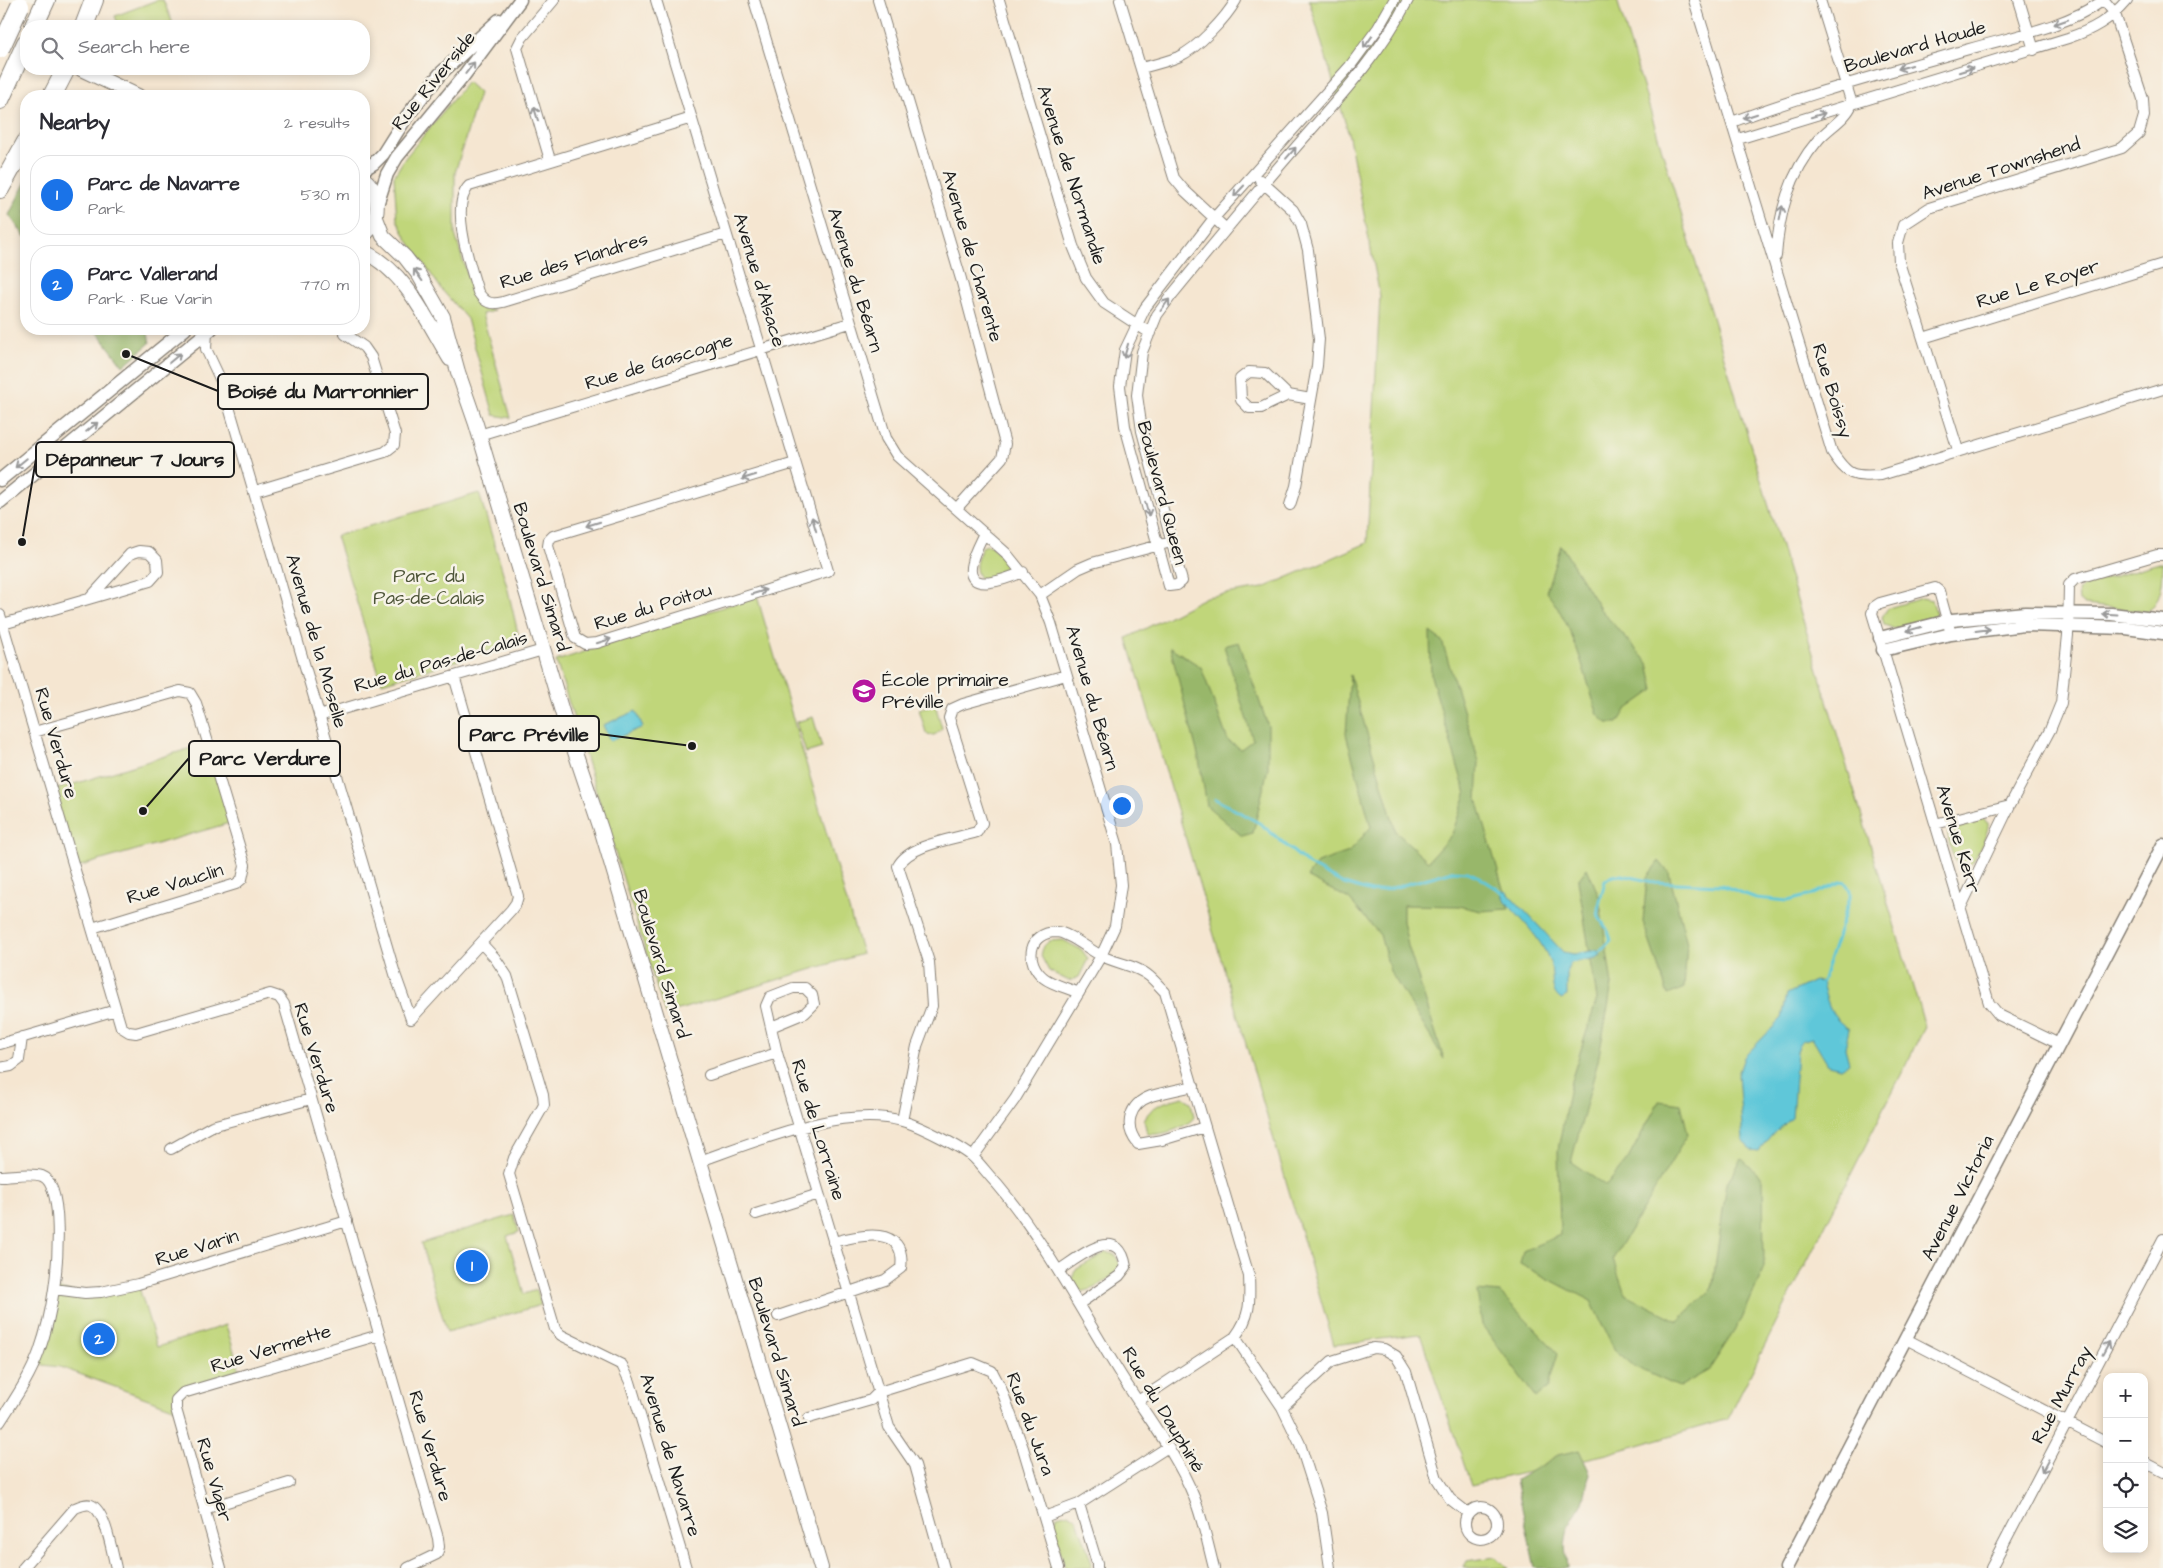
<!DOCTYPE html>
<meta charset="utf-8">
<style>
body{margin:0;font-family:"Architects Daughter",sans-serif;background:#f7f7f7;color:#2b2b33}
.controls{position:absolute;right:15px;bottom:15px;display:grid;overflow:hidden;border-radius:10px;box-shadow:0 2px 8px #0003}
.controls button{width:45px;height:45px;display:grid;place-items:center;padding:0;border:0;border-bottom:1px solid #e1e1e2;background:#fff;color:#2b2b33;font:25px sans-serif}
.you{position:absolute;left:1121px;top:805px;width:18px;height:18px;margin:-12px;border:4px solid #fff;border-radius:50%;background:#1a73e8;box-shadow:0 0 0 8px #1a73e833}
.badge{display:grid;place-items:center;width:32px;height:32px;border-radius:50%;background:#1a73e8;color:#fff;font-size:16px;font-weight:700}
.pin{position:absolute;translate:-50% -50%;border:2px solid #fff;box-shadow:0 1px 5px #0006}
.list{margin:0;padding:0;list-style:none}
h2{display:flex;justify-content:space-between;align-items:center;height:65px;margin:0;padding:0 20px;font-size:21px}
h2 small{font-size:16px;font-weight:400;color:#7c7c81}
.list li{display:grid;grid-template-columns:32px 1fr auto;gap:15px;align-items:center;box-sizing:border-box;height:80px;margin:0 10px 10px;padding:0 10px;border:1px solid #e1e1e2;border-radius:20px}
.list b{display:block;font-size:19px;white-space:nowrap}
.list p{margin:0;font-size:16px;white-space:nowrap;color:#7c7c81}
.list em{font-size:16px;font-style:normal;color:#7c7c81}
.icon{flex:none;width:28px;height:28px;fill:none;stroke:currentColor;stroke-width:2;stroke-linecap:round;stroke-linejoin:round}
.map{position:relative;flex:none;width:2163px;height:1568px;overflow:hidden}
.search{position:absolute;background:#fff;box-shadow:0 2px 8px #0003;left:20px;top:20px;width:350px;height:55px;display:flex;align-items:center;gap:12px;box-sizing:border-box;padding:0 18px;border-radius:20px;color:#7c7c81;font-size:19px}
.panel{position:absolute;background:#fff;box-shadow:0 2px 8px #0003;left:20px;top:90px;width:350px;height:245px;border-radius:20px}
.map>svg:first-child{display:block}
.green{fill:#c0d67a;stroke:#6e794b}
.forest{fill:#98b76a;stroke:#5a6a43}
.water{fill:#5ec7d9;stroke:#3d727a}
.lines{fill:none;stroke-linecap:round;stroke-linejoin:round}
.stream{stroke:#5ec7d9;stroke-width:3}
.minor-casing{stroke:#888176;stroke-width:12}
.tertiary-casing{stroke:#888176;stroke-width:15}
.secondary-casing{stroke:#888176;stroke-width:16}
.motorway-casing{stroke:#888176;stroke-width:20}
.minor{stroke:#fff;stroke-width:10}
.tertiary{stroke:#fff;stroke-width:12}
.secondary{stroke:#fff;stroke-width:14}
.motorway{stroke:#fff;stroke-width:18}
.motorway-bridge-casing{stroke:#888176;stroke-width:20;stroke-linecap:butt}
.motorway-bridge{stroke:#fff;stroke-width:18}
.oneway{stroke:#999}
.labels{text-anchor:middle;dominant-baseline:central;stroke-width:5;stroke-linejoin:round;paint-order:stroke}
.street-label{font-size:19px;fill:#1c1c1c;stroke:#f7f3e8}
.park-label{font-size:19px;fill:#4d5438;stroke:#f7f3e8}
.poi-label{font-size:19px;fill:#1c1c1c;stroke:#f7f3e8;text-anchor:start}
.leader{fill:none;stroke:#1c1c1c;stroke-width:2}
.callout-dot{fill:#1c1c1c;stroke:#f7f3e8;stroke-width:2}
.callout{fill:#f7f3e8;stroke:#1c1c1c;stroke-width:2}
.callout-label{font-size:20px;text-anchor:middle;font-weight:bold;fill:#1c1c1c}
</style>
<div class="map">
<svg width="2163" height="1568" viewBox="0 0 2163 1568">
<rect width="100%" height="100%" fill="#f7f3e8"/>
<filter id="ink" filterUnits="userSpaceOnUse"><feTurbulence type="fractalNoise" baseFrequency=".02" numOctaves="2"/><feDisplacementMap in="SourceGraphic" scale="10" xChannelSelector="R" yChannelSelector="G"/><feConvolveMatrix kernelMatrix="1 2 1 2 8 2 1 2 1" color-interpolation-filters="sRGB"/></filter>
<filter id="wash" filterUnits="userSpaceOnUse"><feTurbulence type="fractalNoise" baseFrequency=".0096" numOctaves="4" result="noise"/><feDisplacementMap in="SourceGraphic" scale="20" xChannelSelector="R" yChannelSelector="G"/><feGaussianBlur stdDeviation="1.12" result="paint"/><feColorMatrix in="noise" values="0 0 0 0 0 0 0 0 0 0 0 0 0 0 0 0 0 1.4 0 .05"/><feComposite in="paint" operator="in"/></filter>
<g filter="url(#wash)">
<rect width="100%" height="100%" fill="#f5e6d1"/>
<!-- green -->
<path class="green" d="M157 0H163L174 26H119L115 16Z
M1309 0H1617L1925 1027 1728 1419 1607 1454 1471 1485 1420 1334 1334 1345 1127 638 1206 597 1263 588 1367 543 1380 296 1348 132Z
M467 82 479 93 455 173V234L474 298 482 307 494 311 482 314 511 418 494 415 467 319 442 290 407 239 397 220 394 176 405 158Z
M479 493 507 586 520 642 382 683 336 536Z
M987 545 991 546 1010 566 1008 572 993 580 980 578C972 567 978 558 982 547Z
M2159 563H2163C2163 580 2162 601 2147 612L2085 605 2079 601 2078 591 2085 585Z
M757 596 862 954 665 1014 556 661Z
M1922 598 1932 600 1936 612 1934 617 1894 629 1884 624 1882 617 1888 608Z
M935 704 942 728C936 735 934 737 926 733L919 709Z
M813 717 822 748 806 753 796 722Z
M208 743 233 822 74 868 51 791Z
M1981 818 1988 823C1990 830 1976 860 1970 865 1955 876 1948 840 1948 832L1955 825Z
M1063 940 1082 950 1088 959 1079 977 1069 981 1049 971 1041 956 1043 947 1049 941Z
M1183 1097 1191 1102 1194 1117C1189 1127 1157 1138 1147 1133L1144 1120C1152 1104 1168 1101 1183 1097Z
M514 1215 519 1232 507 1236 524 1294 537 1290 541 1305 447 1332 421 1243Z
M1107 1252 1115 1255 1120 1264C1118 1275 1090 1294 1079 1291L1072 1280 1075 1270Z
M138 1284 157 1347 226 1325 241 1375 183 1393 176 1409 60 1367 34 1364 54 1289 85 1293Z
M1069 1513 1077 1519 1092 1563 1091 1568H1065L1053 1523 1057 1516Z
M1495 1557 1509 1568H1464L1467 1561Z"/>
<!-- forest -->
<path class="forest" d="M26 181V238L9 215Z
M95 329H147L150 343 123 366Z
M1561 545 1600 609 1648 663 1654 690 1626 710 1618 723H1607L1598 715C1584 674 1575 626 1546 592Z
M1430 632 1442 641 1479 762 1477 799 1509 909 1481 911 1459 906 1403 905V921L1408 946 1444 1059 1390 971 1380 935 1349 899 1307 877 1317 863 1349 852 1371 827 1346 734 1350 675 1396 832 1428 861 1452 834 1466 794 1431 676Z
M1239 642 1268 726V768L1253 833 1242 836 1207 806 1199 759 1170 647 1201 667 1228 741 1241 749 1253 740 1224 646Z
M1659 861 1669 873 1687 944 1684 988 1668 995 1643 922 1647 877Z
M1587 868 1599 896 1612 985 1598 1061 1571 1162 1606 1186 1628 1159 1659 1101 1681 1104 1688 1134 1613 1259 1625 1294 1678 1321 1712 1289 1727 1182 1742 1159 1763 1179 1764 1268 1742 1319 1709 1370 1679 1387 1635 1367 1614 1349 1591 1301 1520 1264 1523 1251 1560 1235 1558 1150 1571 1081 1597 999 1578 880Z
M1477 1291 1500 1293 1558 1353 1548 1387 1536 1398 1482 1325Z
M1579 1450 1590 1473 1583 1503 1568 1527 1565 1546 1567 1568H1535L1516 1480 1558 1455Z"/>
<!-- water -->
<path class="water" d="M636 711 643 727 610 741 603 725Z
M1506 891 1563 952 1574 954 1597 950 1601 955 1596 958 1571 963 1567 970V995L1562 1000C1549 994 1554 974 1550 962 1542 939 1520 918 1504 900L1502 892Z
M1814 981 1822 982C1828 1005 1829 1016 1849 1029L1845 1048 1849 1063 1841 1068 1828 1065 1812 1038 1801 1041 1797 1052 1792 1118 1772 1135 1759 1151 1750 1150 1743 1140 1738 1075 1744 1057 1782 1018 1787 994Z"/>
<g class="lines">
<!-- stream -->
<path class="stream" d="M1215 799 1261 824 1309 865 1344 884 1371 892 1389 889 1453 871 1468 872 1479 877 1502 892
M1600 952 1611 940 1608 931 1599 917 1598 909 1605 881 1612 876 1622 875 1653 882 1721 885 1756 898 1788 901 1811 895 1841 882 1846 883 1850 890V898L1822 982"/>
</g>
</g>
<g filter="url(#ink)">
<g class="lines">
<defs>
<path id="minor" d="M656 0 828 571 597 643 585 644 575 638 548 546 549 540 553 536 795 463
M754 0 886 438 897 456 1006 553 1040 595 1051 623 1117 844 1121 885 1115 926 1101 956 1015 1099 973 1157
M878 0 961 279 1005 444 1002 458 957 508
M999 0 1073 246 1086 278 1104 303 1150 333
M1120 0 1174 178 1184 190 1226 229
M1394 0 1378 28 1350 66 1214 218 1145 308 1125 350 1120 386 1125 426 1169 586 1177 585 1182 581 1142 431 1137 395 1142 352 1157 315 1171 296C1212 246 1253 196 1296 147 1337 100 1379 56 1408 0
M1694 0 1832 452C1848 476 1852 477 1881 475L2163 389
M1820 0 1852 104
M2019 0 2034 50
M1141 68C1153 65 1166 62 1178 57 1198 48 1226 18 1236 0
M692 118 469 186C449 206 471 268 478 292 485 303 491 305 503 302L726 234
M1732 122C1809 93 1890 72 1969 49 2015 36 2065 27 2104 0
M1738 139 2068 38C2092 30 2110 20 2127 0
M550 160 517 48 522 38 554 0
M1260 180 1293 210 1301 224 1308 250 1319 339 1317 366 1296 486 1290 505
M1776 256C1779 213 1789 174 1818 140 1828 128 1846 119 1852 104
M207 332 206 349 222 383 395 974 411 1019 511 910 516 903 518 896 454 676
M1923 338 2163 264
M1288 395 1261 408H1249L1241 400 1240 379 1249 372 1265 373 1288 395 1311 399
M479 435 850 323
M1958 450 1899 262 1898 243 1903 225 1929 208 2122 148 2139 133 2144 116 2143 99 2115 14 2104 0
M255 491 385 452 394 445 395 434 371 357 364 347 345 334
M984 533C980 542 974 552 972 562 963 597 1009 578 1023 572
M1040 595 1078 569 1092 563 1171 542
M0 615 121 1027 129 1032 136 1033 270 994 279 997 284 1004 438 1538 439 1547 437 1554 408 1568
M3 624 150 581 158 572 157 560 149 552 139 551 130 554 90 598
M1951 634 1939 591 1935 588 1880 603 1874 607 1872 613 1989 1003 1999 1015 2059 1044
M319 716 543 650
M34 732 180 691 190 693 196 703 245 865 242 879 236 884 92 928
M1935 824 2010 805
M1961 907 2010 805 2050 730 2061 703 2068 635 2069 585 2075 579 2157 555H2163
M481 943 495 958 507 976 543 1095 544 1105 514 1158 509 1174 555 1329 561 1335 622 1365 630 1382 686 1568
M1079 993C1068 988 1053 985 1044 978 1024 962 1028 933 1056 932 1068 932 1088 949 1100 955 1114 963 1136 965 1149 976 1155 981 1160 987 1165 992L1249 1276C1250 1301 1251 1316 1235 1337L1138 1401
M771 1027 805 1013 814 1004 812 995 805 988H793L770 997 766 1006 777 1053 889 1427 915 1465 944 1568
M0 1044 116 1010
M0 1068 11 1066 19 1060 22 1037
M709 1075 777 1053
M1194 1086C1180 1089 1165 1092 1151 1096 1129 1104 1123 1126 1138 1144L1162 1140 1205 1127
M902 1121 917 1046 932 1006 929 962 898 866C910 844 954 839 977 832L982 823 949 718 952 709 963 704 1066 675
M171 1149 212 1126 311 1099
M700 1161C757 1141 842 1105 902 1121 918 1125 962 1147 974 1158 982 1166 989 1176 997 1184 1045 1241 1079 1308 1119 1372 1144 1413 1176 1452 1194 1497 1203 1520 1208 1545 1214 1568
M0 1176C12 1176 30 1172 42 1176 65 1184 57 1269 54 1289 51 1311 46 1332 39 1352 30 1377 14 1400 0 1422
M756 1214 819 1194
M1059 1270C1080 1257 1119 1222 1126 1267L1119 1276 1079 1304
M54 1289 85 1293 101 1292 138 1284 347 1221
M778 1316 885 1280 901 1268C907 1224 859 1235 833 1242
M1235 1337 1282 1407 1300 1444 1322 1513 1330 1568
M1906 1339 2107 1443
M1282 1407 1332 1361 1373 1348 1384 1349 1396 1356 1406 1372 1437 1479 1450 1499 1468 1513
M809 1418 871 1400 879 1392 973 1363 992 1371 1001 1388 1023 1448 1059 1568
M2144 1462 2163 1472
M1079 1504 1097 1563V1568
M1465 1523a16 16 0 1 1 32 0a16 16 0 1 1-32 0Z
M204 1509 289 1483
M1044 1517 1079 1504 1168 1447
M23 1568 75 1508C80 1506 86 1503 91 1505 106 1511 112 1553 116 1568
M221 1568 176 1409V1400L183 1393 379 1335
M1991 1568 2163 1239"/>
<path id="tertiary" d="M364 169 374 163 383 154 407 116 440 74 499 20
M377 205 387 174 397 157 462 78 520 0
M0 480 185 329
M0 502 211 329
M1880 638 1952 620 2025 613 2111 614 2163 620
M1883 650 1951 634 2024 625 2126 628 2163 633
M1786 1568 2163 845"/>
<path id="secondary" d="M81 69 138 96
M364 179C381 193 381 221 364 235
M376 218 383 236 405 257 419 275 443 317 458 372 476 424 566 725 602 832 821 1568
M364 252C406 271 427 321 450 359"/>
<path id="motorway" d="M34 26 46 0
M84 26 94 0
M52 96 66 69
M0 100 26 43
M0 189 26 142"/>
</defs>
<!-- minor casing -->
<use href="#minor" class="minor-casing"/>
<!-- tertiary casing -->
<use href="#tertiary" class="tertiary-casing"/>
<!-- secondary casing -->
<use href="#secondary" class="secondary-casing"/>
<!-- motorway casing -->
<use href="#motorway" class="motorway-casing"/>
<!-- minor -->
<use href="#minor" class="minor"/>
<!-- tertiary -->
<use href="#tertiary" class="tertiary"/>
<!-- secondary -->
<use href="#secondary" class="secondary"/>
<!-- motorway -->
<use href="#motorway" class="motorway"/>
<defs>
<path id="motorway-bridge" d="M0 49 20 6"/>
</defs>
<!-- motorway-bridge casing -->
<use href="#motorway-bridge" class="motorway-bridge-casing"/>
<!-- motorway-bridge -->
<use href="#motorway-bridge" class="motorway-bridge"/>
</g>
<!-- one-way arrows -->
<defs><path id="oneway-shaft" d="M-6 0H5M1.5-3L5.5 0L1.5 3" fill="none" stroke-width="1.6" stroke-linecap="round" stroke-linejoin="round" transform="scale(1.25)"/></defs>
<g class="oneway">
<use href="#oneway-shaft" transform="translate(2061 22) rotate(161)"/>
<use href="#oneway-shaft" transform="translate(1368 42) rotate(125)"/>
<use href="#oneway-shaft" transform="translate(1905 67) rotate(164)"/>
<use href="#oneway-shaft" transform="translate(470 68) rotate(-52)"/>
<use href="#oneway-shaft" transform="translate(1966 70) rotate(-17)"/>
<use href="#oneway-shaft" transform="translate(536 114) rotate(-107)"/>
<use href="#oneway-shaft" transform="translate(1818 115) rotate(-17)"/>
<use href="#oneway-shaft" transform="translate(1750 116) rotate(162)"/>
<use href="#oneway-shaft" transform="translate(1291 153) rotate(-49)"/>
<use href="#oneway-shaft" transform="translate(1239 191) rotate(133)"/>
<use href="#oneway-shaft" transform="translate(1781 213) rotate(-79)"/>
<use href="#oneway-shaft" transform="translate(418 275) rotate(-126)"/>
<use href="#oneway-shaft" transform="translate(1165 305) rotate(-53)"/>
<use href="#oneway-shaft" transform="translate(1126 351) rotate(106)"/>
<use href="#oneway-shaft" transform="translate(175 358) rotate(-40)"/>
<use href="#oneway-shaft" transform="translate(92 427) rotate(-39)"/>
<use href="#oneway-shaft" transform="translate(21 463) rotate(141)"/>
<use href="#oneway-shaft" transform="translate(749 477) rotate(163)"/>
<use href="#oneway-shaft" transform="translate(1147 509) rotate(75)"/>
<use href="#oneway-shaft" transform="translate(593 524) rotate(163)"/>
<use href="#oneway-shaft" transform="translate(814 524) rotate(-107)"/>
<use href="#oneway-shaft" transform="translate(759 592) rotate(-17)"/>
<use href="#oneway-shaft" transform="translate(2110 614) rotate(-177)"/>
<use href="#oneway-shaft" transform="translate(1914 629) rotate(165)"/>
<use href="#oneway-shaft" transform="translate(1983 630) rotate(-7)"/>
<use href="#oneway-shaft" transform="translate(604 641) rotate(-17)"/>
<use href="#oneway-shaft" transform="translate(2106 1348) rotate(-62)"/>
<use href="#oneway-shaft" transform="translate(2045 1466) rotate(118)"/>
</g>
</g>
<!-- icons -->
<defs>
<symbol id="school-disc" viewBox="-11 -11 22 22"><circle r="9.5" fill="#b5179e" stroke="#f7f3e8"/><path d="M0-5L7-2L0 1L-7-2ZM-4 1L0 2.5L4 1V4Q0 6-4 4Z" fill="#fff"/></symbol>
</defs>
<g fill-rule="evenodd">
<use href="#school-disc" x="850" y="677" width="28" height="28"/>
</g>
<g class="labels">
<!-- street labels -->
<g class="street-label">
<text transform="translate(1915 47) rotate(-16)">Boulevard Houde</text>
<text transform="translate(434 81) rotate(-51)">Rue Riverside</text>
<text transform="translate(2001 169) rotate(-18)">Avenue Townshend</text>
<text transform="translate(1071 175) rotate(72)">Avenue de Normandie</text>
<text transform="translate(972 256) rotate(74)">Avenue de Charente</text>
<text transform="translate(574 261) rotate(-17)">Rue des Flandres</text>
<text transform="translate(759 280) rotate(73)">Avenue d'Alsace</text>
<text transform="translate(855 280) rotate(73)">Avenue du Béarn</text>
<text transform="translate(2038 284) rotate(-17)">Rue Le Royer</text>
<text transform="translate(659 362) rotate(-17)">Rue de Gascogne</text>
<text transform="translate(1832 391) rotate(73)">Rue Boissy</text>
<text transform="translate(1162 493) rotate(75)">Boulevard Queen</text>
<text transform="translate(541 577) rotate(73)">Boulevard Simard</text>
<text transform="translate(653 607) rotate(-17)">Rue du Poitou</text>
<text transform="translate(316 641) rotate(74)">Avenue de la Moselle</text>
<text transform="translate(441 662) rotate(-16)">Rue du Pas-de-Calais</text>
<text transform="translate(1092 698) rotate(74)">Avenue du Béarn</text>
<text transform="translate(56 743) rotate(74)">Rue Verdure</text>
<text transform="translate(1958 839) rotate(73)">Avenue Kerr</text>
<text transform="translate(175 884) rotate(-17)">Rue Vauclin</text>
<text transform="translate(661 964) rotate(73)">Boulevard Simard</text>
<text transform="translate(316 1058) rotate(73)">Rue Verdure</text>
<text transform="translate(818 1130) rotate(73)">Rue de Lorraine</text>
<text transform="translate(1958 1198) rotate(-63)">Avenue Victoria</text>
<text transform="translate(197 1248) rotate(-17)">Rue Varin</text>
<text transform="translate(271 1349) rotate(-17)">Rue Vermette</text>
<text transform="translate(776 1352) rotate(73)">Boulevard Simard</text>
<text transform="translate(2062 1395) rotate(-62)">Rue Murray</text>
<text transform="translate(1163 1410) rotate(59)">Rue du Dauphiné</text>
<text transform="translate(1030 1424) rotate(70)">Rue du Jura</text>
<text transform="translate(430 1446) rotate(74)">Rue Verdure</text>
<text transform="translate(670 1455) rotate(73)">Avenue de Navarre</text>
<text transform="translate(214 1480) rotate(74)">Rue Viger</text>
</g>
<!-- park labels -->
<g class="park-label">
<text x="429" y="576">Parc du<tspan x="429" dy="22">Pas-de-Calais</tspan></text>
</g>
<!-- poi labels -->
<g class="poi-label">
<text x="882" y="680">École primaire<tspan x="882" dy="22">Préville</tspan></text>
</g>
</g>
<!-- callouts -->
<path class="leader" d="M126 354L218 391M22 542L36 459M692 746L599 734M143 811L189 758"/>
<g class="callout-dot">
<circle cx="126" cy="354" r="5"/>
<circle cx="22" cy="542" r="5"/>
<circle cx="692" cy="746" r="5"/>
<circle cx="143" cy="811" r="5"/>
</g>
<g class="callout">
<rect x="218" y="374" width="210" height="35" rx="5"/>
<rect x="36" y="442" width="198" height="35" rx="5"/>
<rect x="459" y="716" width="140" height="35" rx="5"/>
<rect x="189" y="741" width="151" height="35" rx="5"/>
</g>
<g class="callout-label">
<text x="323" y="398">Boisé du Marronnier</text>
<text x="135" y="466">Dépanneur 7 Jours</text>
<text x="529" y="741">Parc Préville</text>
<text x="265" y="765">Parc Verdure</text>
</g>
</svg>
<div class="controls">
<button>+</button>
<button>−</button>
<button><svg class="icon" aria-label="locate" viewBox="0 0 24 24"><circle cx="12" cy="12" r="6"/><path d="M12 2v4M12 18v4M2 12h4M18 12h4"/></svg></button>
<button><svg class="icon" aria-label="layers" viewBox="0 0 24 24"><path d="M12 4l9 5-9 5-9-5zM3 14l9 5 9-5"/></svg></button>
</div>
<div class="you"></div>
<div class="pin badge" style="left:472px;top:1266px">1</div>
<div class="pin badge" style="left:99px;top:1339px">2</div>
<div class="search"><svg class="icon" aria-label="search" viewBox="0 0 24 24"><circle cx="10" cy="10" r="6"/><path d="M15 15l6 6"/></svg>Search here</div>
<section class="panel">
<h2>Nearby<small>2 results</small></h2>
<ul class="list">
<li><span class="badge">1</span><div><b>Parc de Navarre</b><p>Park</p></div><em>530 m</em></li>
<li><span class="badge">2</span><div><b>Parc Vallerand</b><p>Park · Rue Varin</p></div><em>770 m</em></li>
</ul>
</section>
</div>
